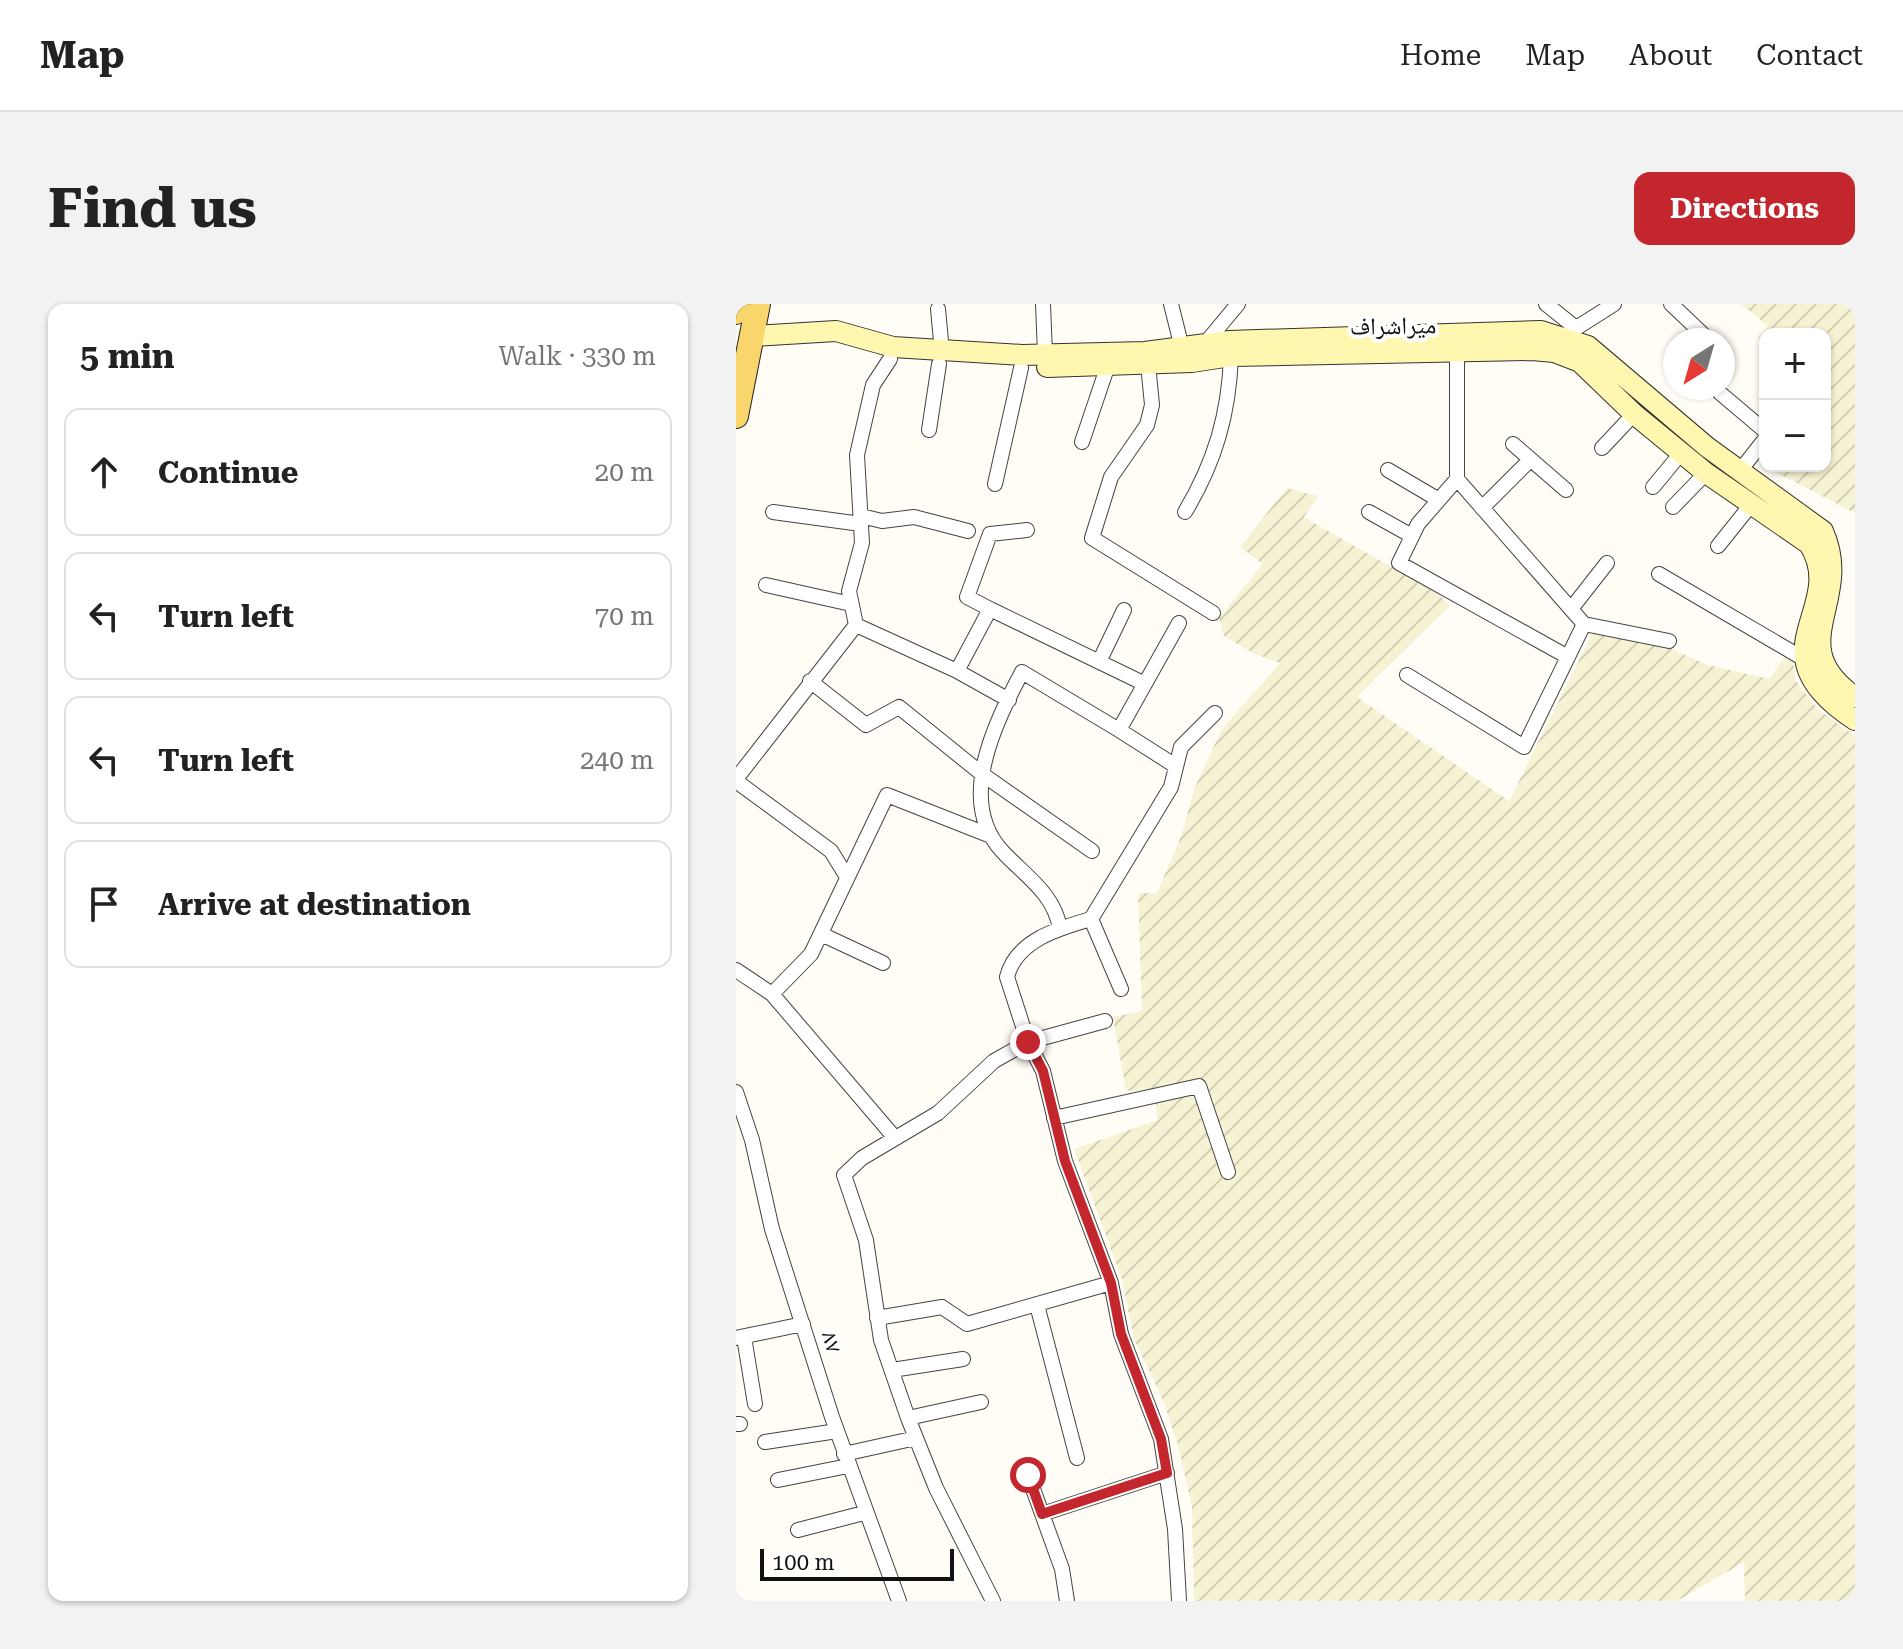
<!DOCTYPE html>
<meta charset="utf-8">
<style>
body{margin:0;font-family:"Roboto Serif","Noto Naskh Arabic",serif;background:#f2f2f2;color:#222}
.controls{position:absolute;right:24px;top:24px;display:grid;overflow:hidden;border-radius:16px;box-shadow:0 2px 6px #0004}
.controls button{width:72px;height:72px;display:grid;place-items:center;padding:0;border:0;border-bottom:2px solid #e0e0e0;background:#fff;color:#222;font:40px sans-serif}
.compass{position:absolute;left:927px;top:24px;width:72px;height:72px;border-radius:50%;background:#fff;box-shadow:0 2px 6px #0004;rotate:217deg}
.scale{position:absolute;left:24px;bottom:20px;width:194px;box-sizing:border-box;padding-left:8px;border:4px solid #111;border-top:0;font-size:22px;line-height:28px;white-space:nowrap;color:#111;-webkit-text-stroke:6px #fff;paint-order:stroke}
.stop{position:absolute;width:24px;height:24px;margin:-18px;border:6px solid #c4262e;border-radius:50%;background:#fff}
.stop.end{background:#c4262e;border-color:#fff;box-shadow:0 2px 8px #0008}
.list{margin:0;padding:0;list-style:none}
h2{display:flex;justify-content:space-between;align-items:center;height:104px;margin:0;padding:0 32px;font-size:34px}
h2 small{font-size:26px;font-weight:400;color:#767676}
.list li{display:grid;grid-template-columns:52px 1fr auto;gap:24px;align-items:center;box-sizing:border-box;height:128px;margin:0 16px 16px;padding:0 16px;border:2px solid #e0e0e0;border-radius:16px}
.list b{display:block;font-size:30px;white-space:nowrap}
.list em{font-size:26px;font-style:normal;color:#767676}
.icon{flex:none;width:44px;height:44px;fill:none;stroke:currentColor;stroke-width:2;stroke-linecap:round;stroke-linejoin:round}
.map{position:relative;flex:none;width:1119px;height:1297px;overflow:hidden;border-radius:16px}
header{display:flex;align-items:center;gap:48px;box-sizing:border-box;height:112px;padding:0 40px;background:#fff;border-bottom:2px solid #e0e0e0}
header strong{font-size:38px}
nav{display:flex;gap:44px;margin-inline-start:auto;font-size:28px}
.intro{display:flex;align-items:center;justify-content:space-between;box-sizing:border-box;height:192px;padding:0 48px}
h1{margin:0;font-size:56px}
.button{padding:20px 36px;border-radius:16px;background:#c4262e;color:#fff;font-size:28px;font-weight:700}
main{display:flex;gap:48px;padding:0 48px}
aside{flex:1;background:#fff;border-radius:16px;box-shadow:0 2px 6px #0004}
.map>svg:first-child{display:block}
.farmland{fill:url(#farmland-furrows)}
.lines{fill:none;stroke-linecap:round;stroke-linejoin:round}
.street-casing{stroke:#444;stroke-width:16}
.secondary-casing{stroke:#333;stroke-width:22}
.primary-casing{stroke:#222;stroke-width:26}
.street{stroke:#fff;stroke-width:14}
.secondary{stroke:#fff6b0;stroke-width:20}
.primary{stroke:#f9d66b;stroke-width:24}
.route{stroke:#c4262e;stroke-width:10}
.labels{text-anchor:middle;dominant-baseline:central;stroke-width:8;stroke-linejoin:round;paint-order:stroke}
.street-label{font-size:24px;fill:#111;stroke:#fff}
</style>
<header>
<strong>Map</strong>
<nav><a>Home</a><a>Map</a><a>About</a><a>Contact</a></nav>
</header>
<div class="intro"><h1>Find us</h1><a class="button">Directions</a></div>
<main>
<aside>
<h2>5 min<small>Walk · 330 m</small></h2>
<ul class="list">
<li><svg class="icon" aria-label="ahead" viewBox="0 0 24 24"><path d="M12 20V5M6 11l6-6 6 6"/></svg><div><b>Continue</b></div><em>20 m</em></li>
<li><svg class="icon" aria-label="left" viewBox="0 0 24 24"><path d="M17 20v-9H6M10 6l-5 5 5 5"/></svg><div><b>Turn left</b></div><em>70 m</em></li>
<li><svg class="icon" aria-label="left" viewBox="0 0 24 24"><path d="M17 20v-9H6M10 6l-5 5 5 5"/></svg><div><b>Turn left</b></div><em>240 m</em></li>
<li><svg class="icon" aria-label="arrive" viewBox="0 0 24 24"><path d="M6 21V4h12l-3 4 3 4H6"/></svg><div><b>Arrive at destination</b></div></li>
</ul>
</aside>
<div class="map">
<svg width="1119" height="1297" viewBox="0 0 1119 1297">
<defs>
<pattern id="farmland-furrows" width="10" height="10" patternUnits="userSpaceOnUse" patternTransform="scale(2)"><rect width="10" height="10" fill="#f6f3d4"/><path d="M-1 1l2-2M0 10L10 0M9 11l2-2" fill="none" stroke="#d2cfb5"/></pattern>
</defs>
<rect width="100%" height="100%" fill="#fffdf5"/>
<!-- farmland -->
<path class="farmland" d="M1005 0H1119V209L1024 160 1029 154V162H1089V30H1029V42L1021 33 1032 22Z
M551 184 582 192 568 213 650 260 684 271 714 302 621 393 773 497 862 318 913 335 972 361 1033 375 1055 344 1060 377 1082 405 1119 432V1297H1009L1008 1258 941 1297H458L456 1203 442 1141 427 1096 398 1035 386 975 338 845 422 816 418 786 390 787 377 713 406 707 402 589H421L444 535 459 483 486 425 544 359 519 350 488 332 483 314 527 260 504 243Z"/>
<g class="lines">
<defs>
<path id="street" d="M307 0 309 50
M435 0 446 44
M810 0 840 24
M935 0 973 36
M202 5 206 48
M823 35 878 0
M467 42 502 0
M412 60 416 101 411 121 375 173 356 234 477 309
M984 89 1029 127
M193 126 203 60
M346 138 372 61
M777 140 830 186
M866 144 898 110
M652 166 703 196
M1003 168 1029 135
M721 175 682 220 663 259 832 353
M259 180 285 64
M917 183 946 148
M937 203 970 169
M746 204 794 156
M37 208 125 220
M449 208C479 158 493 110 495 52
M633 208 676 232
M125 212 146 217 178 213 232 227
M982 242 1014 202
M923 270 1068 355
M30 281 115 300
M254 305 231 293 254 230 291 226
M835 305 871 259
M848 320 933 337
M120 321 113 287 126 239 121 151 137 81 154 55
M120 321 221 367
M363 358 388 306
M671 371 788 443 848 320 721 175V47
M74 377 130 421 163 403 246 470 356 547
M273 396 221 367 254 305 409 380
M438 461 383 426 443 319
M0 475 120 321
M0 477 95 547 111 573
M355 615 385 685
M324 624C317 588 290 573 266 547 220 497 259 419 286 368L383 426
M85 630 147 659
M0 666 36 690
M0 788 16 836 36 925 96 1113 163 1297
M318 814 463 782 492 868
M159 834 36 690 75 650 151 491 255 532
M301 1001 341 1154
M141 1014 206 1003 231 1020 375 979
M8 1033 19 1100
M0 1034 67 1020
M156 1066 227 1055
M172 1114 245 1098
M0 1120H4
M29 1138 101 1127
M108 1150 180 1134
M292 1171 326 1265 331 1297
M42 1176 112 1162
M306 1210 431 1169
M62 1226 128 1209
M257 1297 200 1184 172 1114 145 1036 130 936 108 871 126 854 202 809 258 757 292 738 369 717
M443 1297 439 1225 425 1135 385 1030 375 979 329 857 307 767 292 738 271 673C280 636 324 624 355 615L435 483 445 443 479 409"/>
<path id="secondary" d="M16 32 100 27 157 43 286 51 409 48 493 37 805 27 852 42 971 143 1087 227C1119 298 1044 340 1119 393
M311 63 456 58 495 52 796 46 818 48 844 58 898 110 970 169 1073 240C1114 305 1013 347 1119 416"/>
<path id="primary" d="M0 8 1 0
M0 112 22 0"/>
</defs>
<!-- street casing -->
<use href="#street" class="street-casing"/>
<!-- secondary casing -->
<use href="#secondary" class="secondary-casing"/>
<!-- primary casing -->
<use href="#primary" class="primary-casing"/>
<!-- street -->
<use href="#street" class="street"/>
<!-- secondary -->
<use href="#secondary" class="secondary"/>
<!-- primary -->
<use href="#primary" class="primary"/>
</g>
<g class="lines">
<!-- route -->
<path class="route" d="M292 1171 306 1210 431 1169 425 1135 385 1030 375 979 329 857 307 767 292 738"/>
</g>
<g class="labels">
<!-- street labels -->
<g class="street-label">
<text transform="translate(657 22) rotate(-1)">میراشراف</text>
<text transform="translate(96 1038) rotate(73)">۸۷</text>
</g>
</g>
</svg>
<div class="controls">
<button>+</button>
<button>−</button>
</div>
<svg class="compass" viewBox="-18 -18 36 36"><path d="M0-13l5 13h-10z" fill="#e53935"/><path d="M0 13l5-13h-10z" fill="#767676"/></svg>
<div class="scale">100 m</div>
<div class="stop" style="left:292px;top:1171px"></div>
<div class="stop end" style="left:292px;top:738px"></div>
</div>
</main>
